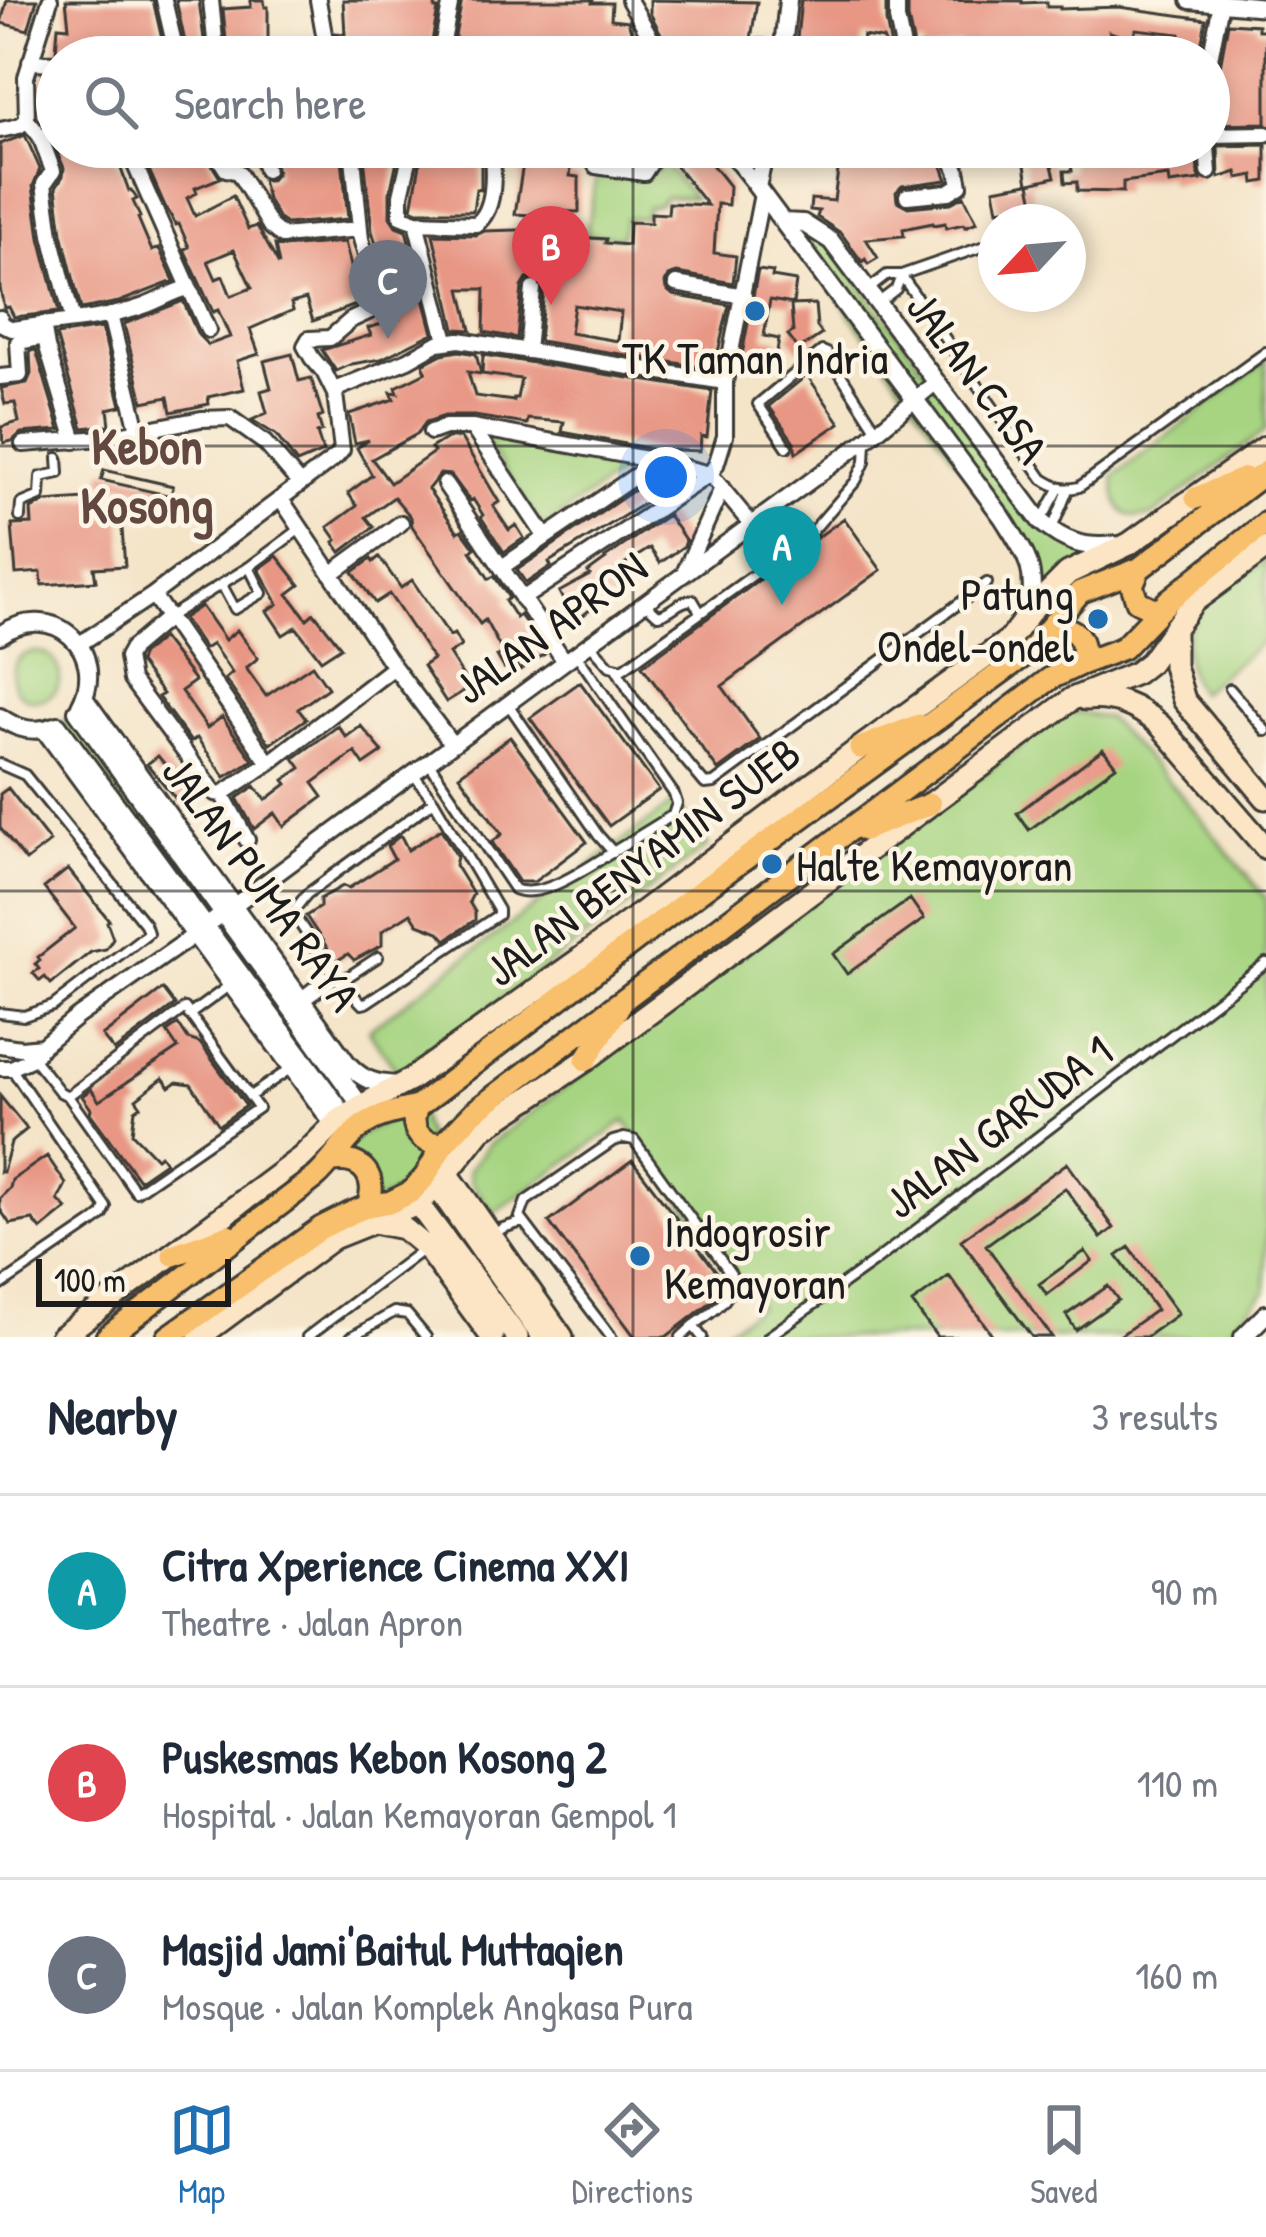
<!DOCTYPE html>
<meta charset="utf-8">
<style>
body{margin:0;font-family:"Patrick Hand",sans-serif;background:#f6f6f7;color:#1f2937}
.compass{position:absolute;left:978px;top:204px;width:108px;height:108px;border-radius:50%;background:#fff;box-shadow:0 6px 18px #0003;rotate:244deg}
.scale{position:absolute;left:36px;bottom:30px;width:195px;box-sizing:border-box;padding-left:12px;border:6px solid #1c1c1c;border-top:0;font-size:33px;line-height:42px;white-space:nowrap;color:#1c1c1c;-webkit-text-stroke:9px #fcf5e5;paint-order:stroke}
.you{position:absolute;left:666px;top:477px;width:42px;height:42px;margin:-30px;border:9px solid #fff;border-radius:50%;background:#1a73e8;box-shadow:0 0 0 18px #1a73e833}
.badge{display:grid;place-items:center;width:78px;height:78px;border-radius:50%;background:#1f6fb2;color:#fff;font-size:39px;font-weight:700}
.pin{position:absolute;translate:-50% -99px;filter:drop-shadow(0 3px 6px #0008)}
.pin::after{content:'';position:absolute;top:63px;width:42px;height:36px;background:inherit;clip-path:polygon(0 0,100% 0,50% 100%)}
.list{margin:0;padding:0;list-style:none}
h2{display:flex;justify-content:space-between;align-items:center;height:156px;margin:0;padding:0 48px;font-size:51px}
h2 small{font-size:39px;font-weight:400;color:#747a83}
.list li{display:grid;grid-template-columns:78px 1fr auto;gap:36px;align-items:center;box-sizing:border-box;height:192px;padding:0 48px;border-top:3px solid #e0e1e3}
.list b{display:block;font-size:45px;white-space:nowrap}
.list p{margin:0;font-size:39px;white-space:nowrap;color:#747a83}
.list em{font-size:39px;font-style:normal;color:#747a83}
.icon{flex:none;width:66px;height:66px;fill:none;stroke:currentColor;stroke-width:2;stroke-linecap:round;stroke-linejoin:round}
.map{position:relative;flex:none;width:1266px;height:1337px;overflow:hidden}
.search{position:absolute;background:#fff;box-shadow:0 6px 18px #0003;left:36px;right:36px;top:36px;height:132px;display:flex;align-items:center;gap:30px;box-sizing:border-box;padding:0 42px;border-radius:66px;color:#747a83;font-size:45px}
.sheet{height:732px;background:#fff}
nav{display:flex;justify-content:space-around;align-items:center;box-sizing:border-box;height:168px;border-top:3px solid #e0e1e3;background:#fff;font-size:33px;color:#747a83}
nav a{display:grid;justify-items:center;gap:6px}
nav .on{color:#1f6fb2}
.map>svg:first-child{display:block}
.green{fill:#a6d481;stroke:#61784e;stroke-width:3}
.building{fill:#e89785;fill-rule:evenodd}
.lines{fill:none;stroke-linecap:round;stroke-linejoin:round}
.service-casing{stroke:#3c3a36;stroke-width:14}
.minor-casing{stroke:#3c3a36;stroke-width:20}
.tertiary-casing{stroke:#3c3a36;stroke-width:22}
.secondary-casing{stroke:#3c3a36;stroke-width:27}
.primary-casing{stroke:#3c3a36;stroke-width:27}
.service{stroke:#fff;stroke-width:8}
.minor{stroke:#fff;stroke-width:14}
.tertiary{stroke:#fff;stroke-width:16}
.secondary{stroke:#fce5c4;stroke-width:21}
.primary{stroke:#f8bf6c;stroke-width:21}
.grid{fill:none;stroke:#1c1c1c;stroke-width:3;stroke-opacity:0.55}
.poi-dot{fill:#1f6fb2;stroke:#fcf5e5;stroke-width:4.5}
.labels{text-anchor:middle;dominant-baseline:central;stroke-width:9;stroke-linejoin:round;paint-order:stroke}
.poi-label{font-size:45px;fill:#1c1c1c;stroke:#fcf5e5;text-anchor:start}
.street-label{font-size:45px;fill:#1c1c1c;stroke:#fcf5e5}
.quarter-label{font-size:51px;font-weight:bold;fill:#634741;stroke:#fcf5e5}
</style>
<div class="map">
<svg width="1266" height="1337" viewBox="0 0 1266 1337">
<rect width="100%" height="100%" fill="#fcf5e5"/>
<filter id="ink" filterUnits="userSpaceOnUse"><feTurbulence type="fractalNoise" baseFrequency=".00833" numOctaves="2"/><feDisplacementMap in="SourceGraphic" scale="24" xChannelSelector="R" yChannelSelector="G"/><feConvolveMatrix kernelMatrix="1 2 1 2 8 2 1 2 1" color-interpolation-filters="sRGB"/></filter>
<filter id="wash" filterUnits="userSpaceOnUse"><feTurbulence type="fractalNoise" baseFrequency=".004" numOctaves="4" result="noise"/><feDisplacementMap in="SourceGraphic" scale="48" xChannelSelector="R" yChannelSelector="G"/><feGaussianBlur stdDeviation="2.7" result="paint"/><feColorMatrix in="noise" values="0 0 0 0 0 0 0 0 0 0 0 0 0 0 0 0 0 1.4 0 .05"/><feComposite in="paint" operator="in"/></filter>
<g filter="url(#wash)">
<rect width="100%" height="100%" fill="#f4e4c8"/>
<!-- green -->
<path class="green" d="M605 147H632L624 163 628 178 666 166 694 198 666 197 658 205 647 207 645 217 625 219 621 237 586 234 597 173Z
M783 222 819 231 1041 522 1082 546 1090 561 1029 613 1032 565Z
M1266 361V430L1152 516C1119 522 1115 504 1114 476Z
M481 435 634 463 543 528Z
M1266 560V639L1199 693C1183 669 1180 637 1198 612 1208 596 1249 572 1266 560Z
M12 676a24 24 0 1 1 48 0a24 24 0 1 1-48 0Z
M1068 711 1107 718 1180 794 1266 898V1291L1221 1337H715L759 1307 625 1121 494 1213 471 1182 469 1170 488 1145Z
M71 716 361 1106 337 1122 58 725Z
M675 802 708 846 400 1075 368 1030Z
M417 1107 429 1143 425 1177 368 1206 372 1180 334 1161 348 1140Z"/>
<g id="blocks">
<!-- building -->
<path class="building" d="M7 0H37L28 30 1 23Z
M66 0H153L163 44 140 46 131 56 92 57 56 52 58 26 69 27Z
M176 0H199L204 40 185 42Z
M251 0H264L265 7H268V43L226 40 223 9 251 7Z
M343 0H436L435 9H438L429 57H375L339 53 335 33 345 34Z
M462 0H593L592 3H612L611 19 628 21 639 57H451Z
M650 0 757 2 751 39H765V51H761V57H673L650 13Z
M801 0H886V21L892 52 889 53 883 39 863 36 859 57H795Z
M908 0 1022 1V3L1047 2V7H1060V9L1119 7 1206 19 1199 57H1182L1180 34 1136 29 1132 40 1110 32 1123 57H978V54H961V43L932 51H923V45L914 46 908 18Z
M1228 23 1258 25V30H1266V123L1209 124V76L1220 67Z
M43 74H57V147H68L70 152 88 147H107L121 169 129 191 131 190 137 199 133 201 140 217 138 218 152 251 159 248 174 281 119 302 81 309 62 233 56 187 63 176 64 168 40 111 39 97 44 96Z
M25 135 40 169 33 186 40 238 59 312 14 317 9 307 4 308 0 288V144Z
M1266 145V181L1255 183 1254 175 1238 178 1237 172 1219 178 1218 146Z
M139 147H201L220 178 195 188 197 193 187 198 195 216 233 196 248 229 257 226 279 265 275 245 283 247 345 242 354 278 348 280 356 305 313 321 306 299 291 303 293 310 250 329 259 354 237 361 244 389 208 397 209 404 171 412 168 397 143 402 124 324 183 301 198 335 208 345 230 337 218 310 213 312 184 249 189 247 179 224 176 225 165 206ZM234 250 252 288 231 296 223 276 216 279 208 261Z
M270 147 341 149 348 219 286 224 279 219 267 199 262 180H271L277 173Z
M363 147H400L390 193V217L396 226 406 230 433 333 381 359 352 364 336 371 322 350 371 335 368 328 399 319 372 231Z
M423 147H437V150L481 147V190L476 189 473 211H418L412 208Z
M503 147H573L570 176 579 177V212L549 211V216L515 214 523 164 504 163Z
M672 147H702L708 155 706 157 729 186 728 205 717 204 714 253 736 256 733 283 677 273 668 276 665 283 666 289 673 295 729 305 714 369 539 341 544 289 540 281 535 278 527 279 522 287 517 338 484 332 485 289H461L471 330 455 329 433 234 476 235 485 231 546 229 545 235 606 239 605 243 628 245 629 222 651 223V213L668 214 669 203 707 205 668 156ZM574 305 621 312 618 341 570 333Z
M869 147H935L947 180 902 186 896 192 897 201 908 207 951 203 964 196 977 222 965 227 964 224 946 228 945 223 934 225 933 223 903 229 904 236 866 239 878 258 868 264 865 259 862 262 841 233 817 217 819 211 810 210 811 199 834 201 839 163 868 166Z
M1022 147H1047L1055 177 1030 183 1034 203 998 210 994 189 1028 183Z
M1069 147H1196L1198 173 1201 180 1169 184 1168 176 1123 182V192L1077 191V182L1065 183 1064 171H1072Z
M758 270 773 272 772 277 796 281 793 304 770 300 764 336 779 339 776 358 758 355 757 362 741 360Z
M815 304 817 327 822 334 798 350 788 335 793 332 791 305Z
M102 328 121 406 108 409 110 425 83 428 56 335Z
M36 350 60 430 21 433 12 441 4 443 1 427 19 422 15 403 5 404 1 388 27 383 31 374 30 351Z
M459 351 476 354 481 374 468 372 475 396 514 401V398H517L521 379 482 374 483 355 712 391 707 437 701 436 700 451 652 449 562 432 564 422 528 419 527 424 474 416H445L426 422 417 434 372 459 390 483 434 452 431 448 447 438H461L499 502 493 506 509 530 516 525 524 538 504 552 481 517 483 515 473 499 470 501 451 475 440 474 428 489 458 532 462 530 475 548 471 551 489 579 494 576 509 598 505 601 516 618 520 615 545 651V654L520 670 514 662 504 668 497 656 503 653 485 620 480 624 412 526 411 517 394 497 366 517 374 527 341 552 334 542 337 540 328 527 357 506 348 493 372 475 357 448 369 440 355 443 349 414 394 399 391 392 398 393 396 387 426 372 423 364 442 354Z
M292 354 299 381 311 378 323 416 318 418 322 431 317 433 323 452 297 463 276 435 252 420 267 413 261 391 271 388 264 361Z
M807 375 840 423 796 453 794 442 769 406Z
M104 470 173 486 171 496 101 480Z
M659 473 667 475 674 485 549 562 551 566 526 583 517 570Z
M98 498 99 518 121 517 125 566 94 568 96 581 42 585 41 572 16 574 12 525 32 524 31 509 45 502Z
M668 515 686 541 684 546 660 563 650 548 610 574 622 591 594 611 592 608 575 622 559 592 590 575 588 572 606 559 605 558Z
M844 518 881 570 722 686 760 739 718 770 642 666Z
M277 556 300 585 288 594 307 619 314 613 341 647 321 660 296 627 283 635 267 611 278 604 259 569Z
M379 557 401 588 412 580 450 636 454 634 461 646 449 654 470 687 446 702 423 666 433 659 396 604 389 594 375 603 353 572 371 559 373 562Z
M201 606 225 640 237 630 258 658 246 668 266 696 312 665 328 688 298 709 306 719 270 744 225 679 232 673 212 644 204 649 183 618Z
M162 638 195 681 181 691 207 728 222 717 253 760 225 777 197 738 191 742 158 697 163 694 139 663 141 655Z
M580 682 659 790 609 826 530 718Z
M338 726 346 737 361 726 383 752 364 765 355 752 313 783 323 797 284 826 275 813 254 829 237 798 255 786 266 800 287 784 284 780 301 768 294 758Z
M510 737 587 842 534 882H519L492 842 502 834 459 775Z
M1103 749 1116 766 1029 830 1017 813Z
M158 756 195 801 185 810 147 764Z
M8 788 50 842 26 861 0 828V794Z
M441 829 457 857 455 865 473 894 469 902 475 912V920L446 940 439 932 418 924 411 913 382 931V945L354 960 348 954 336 961 306 916 320 907V899L343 886 349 888 394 859 387 846 397 838 401 836 408 850Z
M68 869 109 920 107 922 113 938 106 949 91 952 51 984 45 977 40 981 33 973 39 969 35 964 40 960 38 957 75 928 44 888Z
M910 899 924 919 847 974 833 954Z
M163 989 175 1005 114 1051 102 1036Z
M178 1024 188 1039 200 1043 246 1106 219 1125 191 1084 177 1082 170 1087 163 1078 136 1099 141 1106 135 1110 132 1133 156 1158 160 1155 165 1162 139 1180 90 1113 91 1109 82 1096 91 1089 99 1101 178 1048 167 1032Z
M0 1096 27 1129 11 1142 3 1172H0Z
M47 1156 66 1184 58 1200 67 1209 41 1230 33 1220 10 1224 0 1209V1198L10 1188 12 1180Z
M632 1160 723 1280 722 1288 715 1299 666 1337H635L549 1222Z
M1067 1163 1114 1228 1101 1238 1065 1188 986 1245 1052 1337H1032L961 1240Z
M1129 1247 1178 1314 1146 1337H1118L1156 1310 1117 1256Z
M1085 1251 1092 1261 1047 1295 1039 1284Z
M949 1276 994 1337H937L912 1303Z
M1108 1286 1118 1300 1076 1330 1066 1315Z"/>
</g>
</g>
<g filter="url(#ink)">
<use href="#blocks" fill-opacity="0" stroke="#3c3a36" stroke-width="3"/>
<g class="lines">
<defs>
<path id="service" d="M901 275 1043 479C1056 487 1063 491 1079 487L1266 352
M869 289 887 275H901L996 242
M878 303 896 289 901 276
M787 447 758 404 822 351 827 353 876 429
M20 517 21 504 40 496 41 477 59 473 58 458
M1042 519 1059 489
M1052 529 1068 490
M249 567 300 529
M646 604 658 615C672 613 678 600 693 600L700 612
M170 616 249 567 262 593 235 609 222 585
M590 644 610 666 623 669 810 534 856 481 865 462 866 441
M617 670 634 699 705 784 714 783 987 583
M1230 689 1266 731
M508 704 598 835 613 852 673 815 677 803 674 794 576 654
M429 763 514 889C542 901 587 867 613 852
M0 764 25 775 145 924 148 933 53 1006 24 1016 0 1013
M414 775 434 801 498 910V915L366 1003 362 1004 332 972 294 915 295 909 307 894 434 801
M340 982 378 957
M300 997 332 972
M304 1002 337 978
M185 1008 258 1108 136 1192 68 1096Z
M189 1015 230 985
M33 1058 60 1092 68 1096
M250 1096 293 1067
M496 1233 503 1228 522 1222
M0 1286 94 1222 103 1215 106 1207 11 1068
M307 1337 425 1248
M351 1337 394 1312 407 1314 426 1337
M611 1337 520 1217 526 1201 613 1141 624 1138 634 1140 731 1274C736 1300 711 1312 693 1326
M681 1337 693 1326 702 1337
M768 1337 874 1262 1266 963"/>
<path id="minor" d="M164 0 176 52
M211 0 216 50
M318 0 328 57
M629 0 662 57
M897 0V19L905 57
M142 57 216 50 306 57
M440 57 451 0
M30 62 57 63
M1209 64 1221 3
M27 120 40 136 53 171 44 184 51 235 73 321
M0 130 19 126 27 120 26 77 50 0
M1209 135 1266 134
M127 147 208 330
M212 147 226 169 238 172 270 226 282 236 360 229
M258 147 266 170
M412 147 401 195V216L416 222 476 224C497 209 493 170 492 147
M725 147 757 187
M1207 147 1209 172
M596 166 644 173 661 147
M907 196 949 192 960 185 957 170 946 147
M416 222 446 340
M676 284 744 296
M110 315 138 430
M0 318 2 324 12 329C55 322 102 321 144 306 159 301 172 292 188 288
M43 324 47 347 75 441
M527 351 533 289
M0 377 20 375 18 342 45 337
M335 394 324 372 312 358 305 346 309 339 330 338 351 320 377 308 379 299 361 239 352 147
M472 427 545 536
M431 432 445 427H472L657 461 710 474 751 524
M23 444 102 438 201 419 230 418 265 443 300 484
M445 484 564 660
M281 499 394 667 452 744
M502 567 657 461
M685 571 722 488
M331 574 401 523
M153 595 269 763
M522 599 710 474 716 465 725 436V382L762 194
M170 616 132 648 127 657 131 680 215 793 222 794 269 763 394 667
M78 645 153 595 336 457 342 450 335 394 339 388 408 360 438 343 459 340 725 382
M222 794 247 840
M206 926 866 440 935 383
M0 1045 21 1048 42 1046
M0 1068H11L33 1058 42 1046 77 1017 193 936"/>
<path id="tertiary" d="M1190 0 1266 7
M782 57 788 0
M766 147 757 187 1003 518C1026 555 1038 568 1029 612
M783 222 803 223 831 241 1041 522C1064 542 1085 549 1115 545
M0 635C52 598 110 651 80 706
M84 698 347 1063C362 1080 375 1084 397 1085
M77 711 361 1106
M0 717C18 730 34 733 55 726
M58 725 346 1117
M44 729 334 1125
M1243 1337 1266 1314"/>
<path id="secondary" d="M1174 628V666L1184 700 1266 798
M1085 699C1115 696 1137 706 1160 725L1266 848
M447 1173 562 1337
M437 1186 543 1337
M418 1204 517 1337
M378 1223 403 1228 426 1247 492 1337
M61 1337 302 1157 337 1122 361 1106 410 1080 580 959 860 748 1009 640 1033 608 1068 573 1129 544 1266 447
M199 1337 333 1238 418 1204 437 1186 481 1130 586 1060 1072 699 1136 673 1150 662 1193 602 1266 548"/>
<path id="primary" d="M1196 498 1245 478
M1139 569 1132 585 1137 601 1153 609 1162 607
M1051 629C1076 623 1090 643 1078 665
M860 748 919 725
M864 830 930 804
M586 1060 618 1008
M417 1107C408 1128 421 1146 444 1143
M334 1161C364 1157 378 1179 368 1206
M173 1255 229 1235
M107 1337 316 1177C335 1160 348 1133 370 1121 384 1113 402 1111 417 1107L702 890 1029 652 1080 592 1139 569 1266 472
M168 1337 321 1228 349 1214 368 1206 391 1202 411 1192 425 1177 444 1143 474 1112 1051 678 1078 665 1123 648 1169 600 1266 523"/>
</defs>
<!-- service casing -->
<use href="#service" class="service-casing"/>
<!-- minor casing -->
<use href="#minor" class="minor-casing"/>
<!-- tertiary casing -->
<use href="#tertiary" class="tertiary-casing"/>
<!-- secondary casing -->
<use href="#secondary" class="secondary-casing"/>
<!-- primary casing -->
<use href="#primary" class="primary-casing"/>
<!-- service -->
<use href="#service" class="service"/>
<!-- minor -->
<use href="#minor" class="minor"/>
<!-- tertiary -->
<use href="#tertiary" class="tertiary"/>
<!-- secondary -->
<use href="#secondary" class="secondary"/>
<!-- primary -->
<use href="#primary" class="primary"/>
</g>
</g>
<!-- grid -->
<path class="grid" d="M633 0V57M633 147V1337M0 446H1266M0 891H1266"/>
<!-- markers -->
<g class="poi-dot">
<circle cx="755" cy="311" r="12"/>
<circle cx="1098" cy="619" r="12"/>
<circle cx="772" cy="864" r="12"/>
<circle cx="640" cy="1256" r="12"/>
</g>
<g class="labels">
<!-- poi labels -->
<g class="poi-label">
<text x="755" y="357" text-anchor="middle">TK Taman Indria</text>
<text x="1074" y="593" text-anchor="end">Patung<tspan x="1074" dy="52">Ondel-ondel</tspan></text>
<text x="796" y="864">Halte Kemayoran</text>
<text x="664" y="1230">Indogrosir<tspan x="664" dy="52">Kemayoran</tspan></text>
</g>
<!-- street labels -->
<g class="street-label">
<text transform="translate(978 377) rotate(53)">JALAN CASA</text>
<text transform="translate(550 627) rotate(-36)">JALAN APRON</text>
<text transform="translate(642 861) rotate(-37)">JALAN BENYAMIN SUEB</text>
<text transform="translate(262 883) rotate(54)">JALAN PUMA RAYA</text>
<text transform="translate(998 1126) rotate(-37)">JALAN GARUDA 1</text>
</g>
<!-- quarter labels -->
<g class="quarter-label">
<text x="147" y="445">Kebon<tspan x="147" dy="59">Kosong</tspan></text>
</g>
</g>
</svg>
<svg class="compass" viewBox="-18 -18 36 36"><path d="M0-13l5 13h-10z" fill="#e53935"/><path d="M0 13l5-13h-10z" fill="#747a83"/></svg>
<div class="scale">100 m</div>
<div class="you"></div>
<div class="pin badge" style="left:782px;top:605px;background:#0f9aa8">A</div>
<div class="pin badge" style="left:551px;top:305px;background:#e0444e">B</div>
<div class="pin badge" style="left:388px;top:339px;background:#6b7280">C</div>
<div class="search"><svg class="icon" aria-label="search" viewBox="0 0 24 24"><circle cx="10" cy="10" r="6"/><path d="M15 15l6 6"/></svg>Search here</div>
</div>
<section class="sheet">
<h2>Nearby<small>3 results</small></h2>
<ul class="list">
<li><span class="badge" style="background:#0f9aa8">A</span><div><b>Citra Xperience Cinema XXI</b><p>Theatre · Jalan Apron</p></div><em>90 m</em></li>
<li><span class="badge" style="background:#e0444e">B</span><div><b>Puskesmas Kebon Kosong 2</b><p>Hospital · Jalan Kemayoran Gempol 1</p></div><em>110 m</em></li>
<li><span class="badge" style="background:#6b7280">C</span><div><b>Masjid Jami'Baitul Muttaqien</b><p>Mosque · Jalan Komplek Angkasa Pura</p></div><em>160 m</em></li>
</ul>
</section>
<nav>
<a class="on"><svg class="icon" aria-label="map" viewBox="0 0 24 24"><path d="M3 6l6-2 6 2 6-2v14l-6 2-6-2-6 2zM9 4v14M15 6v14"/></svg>Map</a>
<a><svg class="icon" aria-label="directions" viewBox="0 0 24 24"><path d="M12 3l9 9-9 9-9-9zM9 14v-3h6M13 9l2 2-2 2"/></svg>Directions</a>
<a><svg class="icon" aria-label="saved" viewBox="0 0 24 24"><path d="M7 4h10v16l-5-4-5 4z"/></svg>Saved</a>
</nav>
